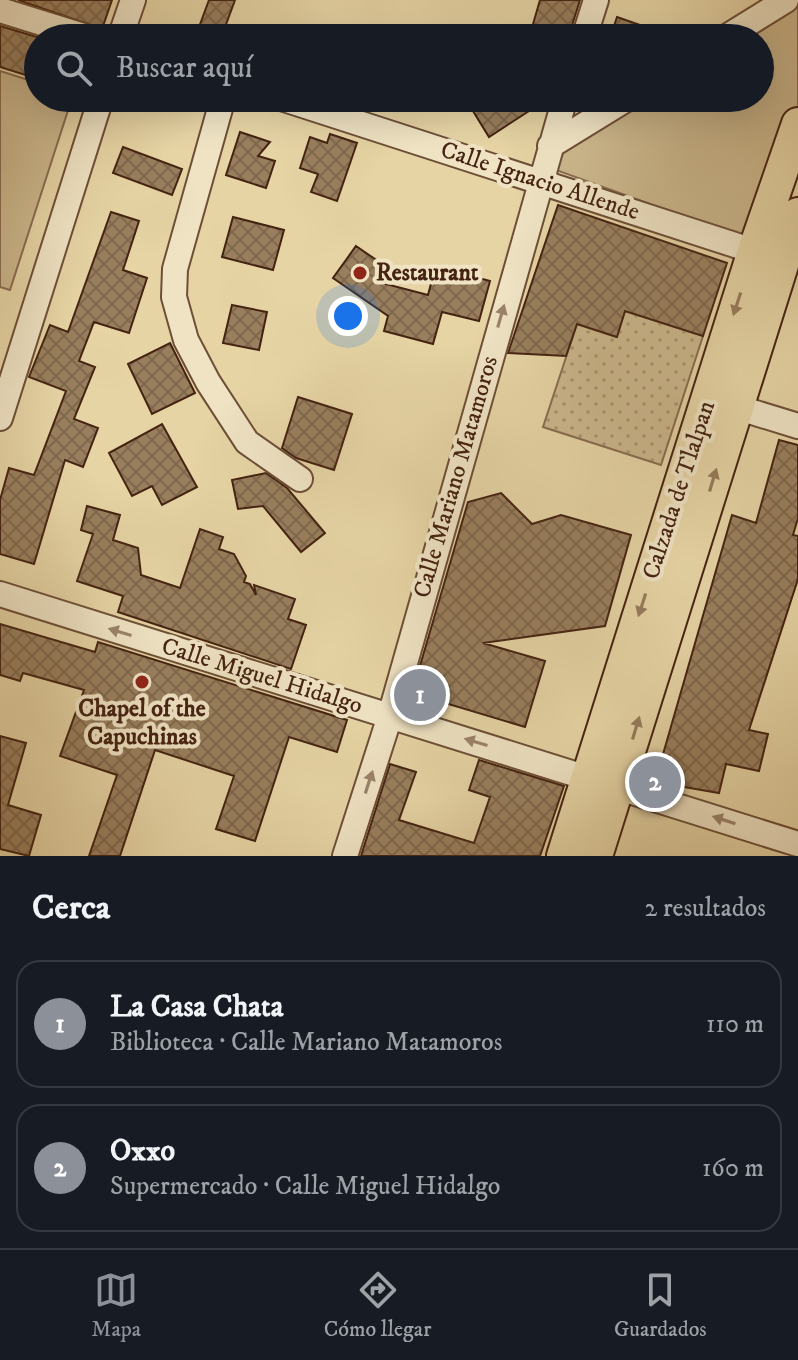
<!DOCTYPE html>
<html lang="es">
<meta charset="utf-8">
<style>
body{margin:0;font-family:"IM FELL DW Pica",serif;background:#242831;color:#f1f3f6}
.you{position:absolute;left:348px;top:316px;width:28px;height:28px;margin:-20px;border:6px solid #fff;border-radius:50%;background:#1a73e8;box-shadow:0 0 0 12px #1a73e833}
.badge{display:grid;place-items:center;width:52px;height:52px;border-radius:50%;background:#8c9099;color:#fff;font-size:26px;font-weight:700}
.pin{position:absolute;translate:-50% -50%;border:4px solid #fff;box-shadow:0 2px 8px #0006}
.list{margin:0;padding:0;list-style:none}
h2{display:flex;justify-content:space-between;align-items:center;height:104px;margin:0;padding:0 32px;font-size:34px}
h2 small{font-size:26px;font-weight:400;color:#9ea1a6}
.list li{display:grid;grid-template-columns:52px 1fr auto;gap:24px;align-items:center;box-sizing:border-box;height:128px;margin:0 16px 16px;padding:0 16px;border:2px solid #363941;border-radius:24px}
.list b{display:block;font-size:30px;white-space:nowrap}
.list p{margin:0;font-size:26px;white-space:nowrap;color:#9ea1a6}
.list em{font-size:26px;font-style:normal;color:#9ea1a6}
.icon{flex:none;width:44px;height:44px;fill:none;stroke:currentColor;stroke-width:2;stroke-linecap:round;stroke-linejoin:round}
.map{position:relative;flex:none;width:798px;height:856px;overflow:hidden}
.search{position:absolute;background:#171b24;box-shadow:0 8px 32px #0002;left:24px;right:24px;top:24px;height:88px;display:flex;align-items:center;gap:20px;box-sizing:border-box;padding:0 28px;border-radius:44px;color:#9ea1a6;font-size:30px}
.sheet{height:392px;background:#171b24}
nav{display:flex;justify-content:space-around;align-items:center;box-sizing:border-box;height:112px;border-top:2px solid #363941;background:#171b24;font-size:22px;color:#9ea1a6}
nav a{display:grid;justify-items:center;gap:4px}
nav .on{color:#8c9099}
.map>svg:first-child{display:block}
.grass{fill:url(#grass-dots);stroke:#886c4f;stroke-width:2}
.park{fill:#cbb68c;stroke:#886c4f;stroke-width:2}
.building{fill:url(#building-cross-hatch);stroke:#452312;stroke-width:2}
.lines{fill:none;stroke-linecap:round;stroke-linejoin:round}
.minor-casing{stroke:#6d4f37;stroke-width:28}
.major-casing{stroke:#452312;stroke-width:36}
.minor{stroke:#efe3c4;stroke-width:24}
.major{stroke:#e6d4a5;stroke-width:32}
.oneway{fill:#967c5c}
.oneway2{fill:#9a836b}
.poi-dot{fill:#8f2418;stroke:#efe3c4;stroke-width:3}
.labels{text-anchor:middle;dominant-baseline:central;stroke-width:8;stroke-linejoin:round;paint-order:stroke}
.street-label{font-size:24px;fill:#452312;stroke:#efe3c4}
.poi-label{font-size:24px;font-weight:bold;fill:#452312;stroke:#efe3c4;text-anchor:start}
</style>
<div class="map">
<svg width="798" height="856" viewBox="0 0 798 856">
<defs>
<pattern id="grass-dots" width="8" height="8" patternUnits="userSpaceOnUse" patternTransform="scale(2)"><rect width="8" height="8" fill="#cbb68c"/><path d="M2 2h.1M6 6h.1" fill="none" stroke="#a79471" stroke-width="1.8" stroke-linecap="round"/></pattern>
<pattern id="building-cross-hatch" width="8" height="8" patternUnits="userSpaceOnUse" patternTransform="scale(2)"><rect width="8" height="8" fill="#997f5e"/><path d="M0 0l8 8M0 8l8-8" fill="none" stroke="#7f684c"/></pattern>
</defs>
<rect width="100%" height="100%" fill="#e6d4a5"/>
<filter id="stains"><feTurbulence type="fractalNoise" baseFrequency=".0025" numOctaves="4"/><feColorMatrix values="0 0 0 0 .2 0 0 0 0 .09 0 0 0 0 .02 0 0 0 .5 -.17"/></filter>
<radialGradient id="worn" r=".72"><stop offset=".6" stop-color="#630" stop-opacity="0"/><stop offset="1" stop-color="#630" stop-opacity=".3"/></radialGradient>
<!-- grass -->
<path class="grass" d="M625 311 703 336 661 465 543 427 577 324 616 337Z"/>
<!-- park -->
<path class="park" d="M798 5V105L752 241 556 170 563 153 651 98H760V38H746Z
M0 71 38 83V98H72L10 290 0 287Z"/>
<!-- building -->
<path class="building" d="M18 0H112L102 29Z
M209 0H235L221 38H195Z
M540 0H580L568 38H529Z
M617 17 669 35 668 38H610Z
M0 26 40 38 38 79 0 67Z
M465 98H549L489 137Z
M240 132 270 142 258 156 275 161 266 188 226 175Z
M330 134 357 143 337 201 311 192 318 174 300 168 310 137 327 143Z
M123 147 182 169 172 195 113 173Z
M558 205 727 263 703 336 625 311 617 337 577 324 566 356 508 353Z
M111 212 139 221 123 270 147 278 129 333 94 322 79 361 95 367 74 419 98 428 83 467 65 460 34 564 0 554V500L9 468 34 475 66 391 29 377 50 325 68 332Z
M233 217 284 230 273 270 222 257Z
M356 246 388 268 378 282 428 295 433 276 450 280 452 271 490 281 479 321 442 312 433 344 384 331 388 316 333 278Z
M232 305 267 312 259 350 223 343Z
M170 343 195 393 152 414 128 364Z
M298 397 352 414 334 470 296 458 282 448Z
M162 424 197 487 162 505 152 486 132 496 109 453Z
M779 440 798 445V518L793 535 798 536V579L749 730 768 734 759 771 726 764 719 793 655 782 732 515 756 523Z
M266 473 287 488 325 533 301 552 263 506 238 509 232 480Z
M501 493 532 524 561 515 631 535 605 626 483 643 545 661 525 727 412 693 468 502Z
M87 506 120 515 113 540 138 548 141 575 180 588 200 529 223 537 219 549 234 554 246 576 244 582 250 584 256 595 254 585 295 599 288 619 306 625 291 669 118 612 123 596 77 581 93 534 81 530Z
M0 624 95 652 98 642 347 720 337 752 289 737 255 841 216 829 234 776 155 750 120 856H89L117 775 60 756 84 690 23 673 20 681 0 675Z
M0 736 26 743 8 805 41 815 29 856 0 849Z
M479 760 564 786 540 856H361L390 764 416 772 399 820 474 843 490 797 469 790Z"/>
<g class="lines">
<defs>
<path id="minor" d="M0 10 90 38
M120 38 133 0
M584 38 596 0
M725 38 786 0
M223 98 175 269 174 297 186 340 208 382 247 442 300 479
M281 98 769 256
M550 146 628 98
M736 407 798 426
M0 418 101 98
M0 594 798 844
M345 856 390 716 565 98"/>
<path id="major" d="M563 856 754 251 798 124
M596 856 798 214"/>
</defs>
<!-- minor casing -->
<use href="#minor" class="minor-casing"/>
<!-- major casing -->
<use href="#major" class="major-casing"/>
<!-- minor -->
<use href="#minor" class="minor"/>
<!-- major -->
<use href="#major" class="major"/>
</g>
<!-- one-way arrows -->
<defs><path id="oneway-solid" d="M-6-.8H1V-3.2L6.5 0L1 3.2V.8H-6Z" transform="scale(2)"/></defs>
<g class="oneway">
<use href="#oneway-solid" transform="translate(737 304) rotate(108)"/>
<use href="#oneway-solid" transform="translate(713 480) rotate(-73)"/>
<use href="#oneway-solid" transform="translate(642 605) rotate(108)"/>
<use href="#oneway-solid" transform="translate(636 728) rotate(-73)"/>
</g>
<g class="oneway2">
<use href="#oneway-solid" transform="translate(501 316) rotate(-74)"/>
<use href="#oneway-solid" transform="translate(120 632) rotate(-163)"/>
<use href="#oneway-solid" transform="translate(476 742) rotate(-163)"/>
<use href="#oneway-solid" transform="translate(369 782) rotate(-72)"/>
<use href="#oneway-solid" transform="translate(724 820) rotate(-162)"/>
</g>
<!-- markers -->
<g class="poi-dot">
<circle cx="360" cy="273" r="8"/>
<circle cx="142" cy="682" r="8"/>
</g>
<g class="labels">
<!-- street labels -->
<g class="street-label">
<text transform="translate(540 181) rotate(18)">Calle Ignacio Allende</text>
<text transform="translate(456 477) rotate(-74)">Calle Mariano Matamoros</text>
<text transform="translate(679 490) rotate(-72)">Calzada de Tlalpan</text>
<text transform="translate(262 676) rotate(17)">Calle Miguel Hidalgo</text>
</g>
<!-- poi labels -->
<g class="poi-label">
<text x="376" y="273">Restaurant</text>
<text x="142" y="709" text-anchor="middle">Chapel of the<tspan x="142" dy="28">Capuchinas</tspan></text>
</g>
</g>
<rect width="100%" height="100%" filter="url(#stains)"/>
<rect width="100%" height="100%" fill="url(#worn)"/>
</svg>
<div class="you"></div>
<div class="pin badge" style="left:420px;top:695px">1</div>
<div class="pin badge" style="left:655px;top:782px">2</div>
<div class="search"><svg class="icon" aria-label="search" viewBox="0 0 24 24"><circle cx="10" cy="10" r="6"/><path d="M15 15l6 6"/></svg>Buscar aquí</div>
</div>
<section class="sheet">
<h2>Cerca<small>2 resultados</small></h2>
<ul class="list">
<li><span class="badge">1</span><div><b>La Casa Chata</b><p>Biblioteca · Calle Mariano Matamoros</p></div><em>110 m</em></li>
<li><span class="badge">2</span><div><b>Oxxo</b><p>Supermercado · Calle Miguel Hidalgo</p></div><em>160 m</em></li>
</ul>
</section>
<nav>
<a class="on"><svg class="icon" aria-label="map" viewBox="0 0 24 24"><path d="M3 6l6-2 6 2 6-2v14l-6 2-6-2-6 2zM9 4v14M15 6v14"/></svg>Mapa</a>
<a><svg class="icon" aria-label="directions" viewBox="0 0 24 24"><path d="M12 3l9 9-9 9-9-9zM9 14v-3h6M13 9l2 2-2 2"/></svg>Cómo llegar</a>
<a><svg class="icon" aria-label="saved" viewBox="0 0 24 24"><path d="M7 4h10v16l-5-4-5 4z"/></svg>Guardados</a>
</nav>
